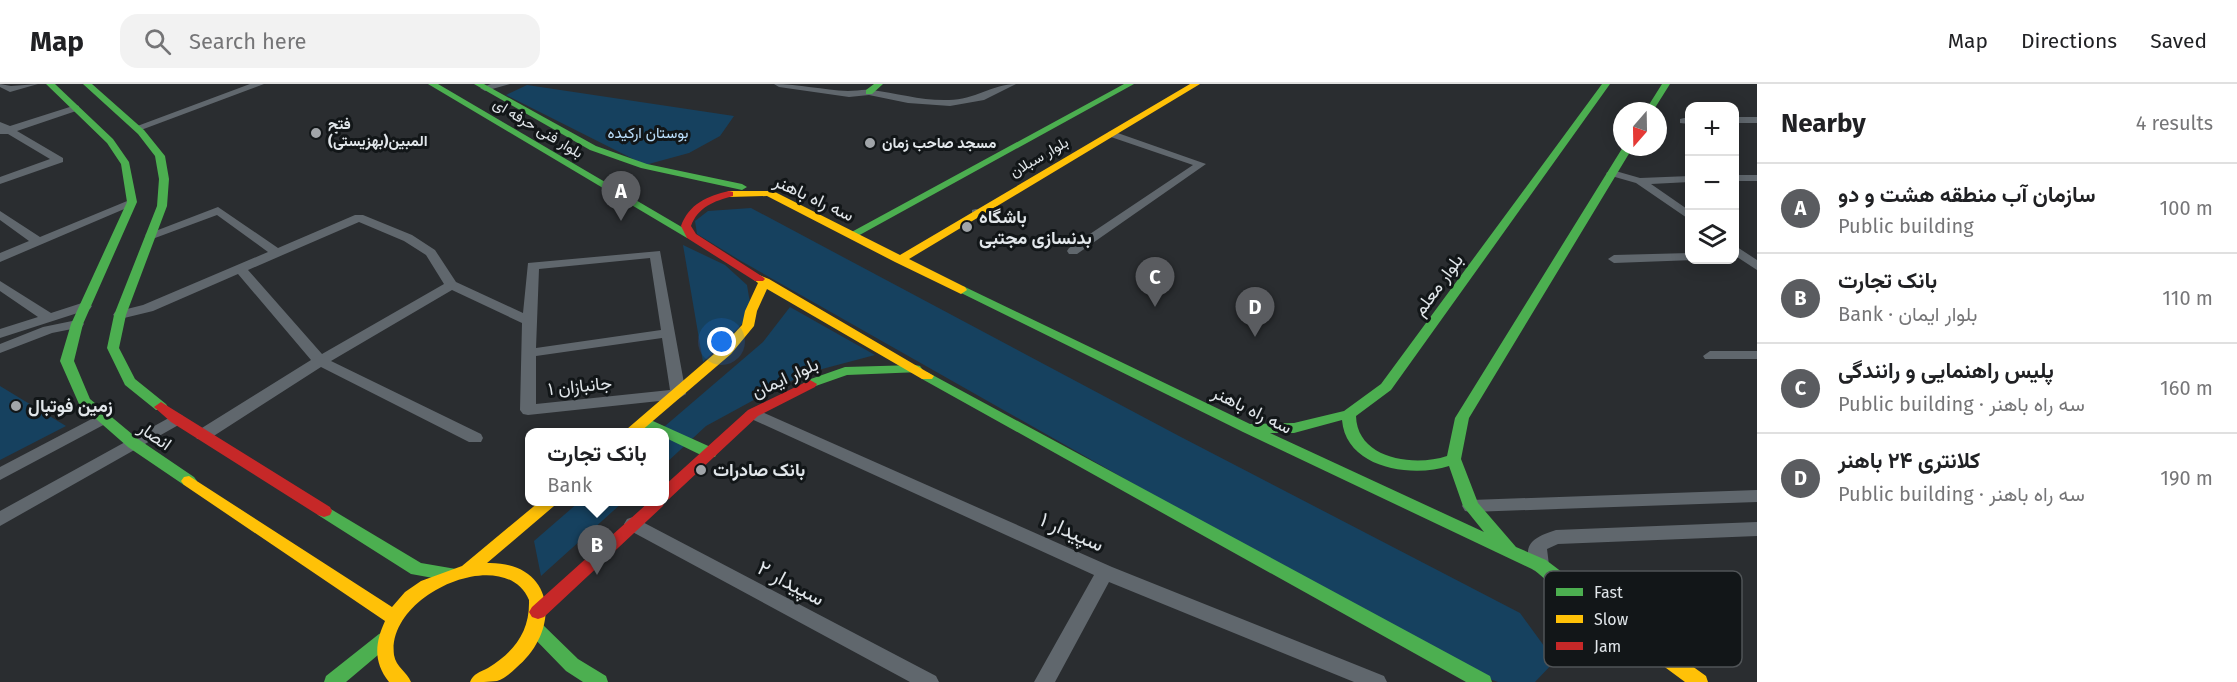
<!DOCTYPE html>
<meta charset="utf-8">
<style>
body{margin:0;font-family:"Fira Sans",Vazirmatn,sans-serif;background:#f2f2f2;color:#202124}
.controls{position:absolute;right:18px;top:18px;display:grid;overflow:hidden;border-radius:12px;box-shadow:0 3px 15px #0003}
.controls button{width:54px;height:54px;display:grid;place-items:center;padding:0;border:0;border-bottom:2px solid #e0e0e0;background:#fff;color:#202124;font:30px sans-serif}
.compass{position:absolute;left:1613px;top:18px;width:54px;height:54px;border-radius:50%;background:#fff;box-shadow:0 3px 15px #0003;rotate:200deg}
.you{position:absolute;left:722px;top:258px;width:21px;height:21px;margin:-15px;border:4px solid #fff;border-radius:50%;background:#1a73e8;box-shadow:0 0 0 9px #1a73e833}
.badge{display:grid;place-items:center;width:39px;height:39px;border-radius:50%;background:#5a5c60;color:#fff;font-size:20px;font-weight:700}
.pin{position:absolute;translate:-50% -50px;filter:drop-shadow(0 2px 3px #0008)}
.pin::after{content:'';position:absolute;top:32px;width:21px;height:18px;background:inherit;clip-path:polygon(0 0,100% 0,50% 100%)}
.popup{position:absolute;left:525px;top:344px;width:144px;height:78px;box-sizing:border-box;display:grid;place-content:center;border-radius:12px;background:#fff;filter:drop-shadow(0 2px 4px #0005);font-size:20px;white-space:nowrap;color:#757577}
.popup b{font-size:22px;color:#202124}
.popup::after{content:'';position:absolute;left:50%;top:100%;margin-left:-12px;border:12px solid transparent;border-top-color:#fff}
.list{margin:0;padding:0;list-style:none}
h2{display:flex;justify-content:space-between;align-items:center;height:78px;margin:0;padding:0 24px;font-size:26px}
h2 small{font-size:20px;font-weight:400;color:#757577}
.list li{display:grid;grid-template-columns:39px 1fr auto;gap:18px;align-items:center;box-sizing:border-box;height:90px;padding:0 24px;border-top:2px solid #e0e0e0}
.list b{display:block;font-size:22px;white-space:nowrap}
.list p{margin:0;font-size:20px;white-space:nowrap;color:#757577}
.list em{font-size:20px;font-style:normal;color:#757577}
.icon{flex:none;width:33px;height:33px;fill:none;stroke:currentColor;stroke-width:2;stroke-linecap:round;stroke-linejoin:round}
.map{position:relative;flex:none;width:1757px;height:598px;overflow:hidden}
header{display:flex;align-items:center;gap:36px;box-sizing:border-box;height:84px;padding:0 30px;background:#fff;border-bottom:2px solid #e0e0e0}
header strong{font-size:28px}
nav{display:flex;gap:33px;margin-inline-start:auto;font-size:21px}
.search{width:420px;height:54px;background:#f2f2f2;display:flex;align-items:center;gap:15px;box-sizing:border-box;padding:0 21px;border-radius:18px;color:#757577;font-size:22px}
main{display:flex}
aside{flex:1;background:#fff}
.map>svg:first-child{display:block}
.green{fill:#16415f}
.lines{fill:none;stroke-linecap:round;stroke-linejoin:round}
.street{fill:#60676d;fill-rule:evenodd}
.fast{fill:#4caf50;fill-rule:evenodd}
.slow{fill:#ffc107;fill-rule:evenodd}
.jam{fill:#c62828;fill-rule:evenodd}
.poi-dot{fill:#a1a5a9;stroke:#121618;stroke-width:2}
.labels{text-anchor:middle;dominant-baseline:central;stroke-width:6;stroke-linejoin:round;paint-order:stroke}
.far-poi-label{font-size:15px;font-weight:bold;fill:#e1e6ea;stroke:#121618;text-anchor:start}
.far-street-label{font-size:15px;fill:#e1e6ea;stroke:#121618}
.far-park-label{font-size:15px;fill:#bce0fd;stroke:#121618}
.street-label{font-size:18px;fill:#e1e6ea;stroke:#121618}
.poi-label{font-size:18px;font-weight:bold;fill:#e1e6ea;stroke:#121618;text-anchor:start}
.near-street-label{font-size:21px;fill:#e1e6ea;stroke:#121618}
.key{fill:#121618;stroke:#505457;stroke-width:1.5}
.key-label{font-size:16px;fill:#e1e6ea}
</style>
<header>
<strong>Map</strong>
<div class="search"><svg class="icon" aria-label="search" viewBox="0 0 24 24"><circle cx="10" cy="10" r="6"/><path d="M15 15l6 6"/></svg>Search here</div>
<nav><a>Map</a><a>Directions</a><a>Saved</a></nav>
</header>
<main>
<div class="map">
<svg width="1757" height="598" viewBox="0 0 1757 598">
<rect width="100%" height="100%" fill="#2a2d30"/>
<!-- green -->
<path class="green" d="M527 1 734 32 720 52 689 69 645 81 506 11Z
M751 124 1179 352 1520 529 1555 577 1535 598H1498L1458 584 741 177 697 150 695 137 708 127Z
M683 161 725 181 747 201 750 219 742 240 703 278Z
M790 223 875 271 807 289 763 311 706 342 665 380 664 348H658L763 258Z
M0 302 66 342 0 376Z
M579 418H623L541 492 534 457Z"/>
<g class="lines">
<!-- street -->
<path class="street" d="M0 0 11 2 38 0 10 8 0 3Z
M250 0H264L141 46 132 44Z
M491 0H510L485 7 480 4Z
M774 0C799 0 823 6 848 7 856 7 863 5 871 6 897 9 922 17 949 16 974 16 993 0 1016 0L984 16 950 22 908 19 869 11 849 13 779 3Z
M76 21 79 22V26L17 47 63 74V78L0 100V93L50 75 8 50H0V38L10 42Z
M1734 33H1757V39H1734Z
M1684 34H1690V40L1680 39V35Z
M1112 47 1206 80 1077 170H1069L1067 167 1069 164 1193 81 1108 52V48Z
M1612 86 1640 94 1690 92V98L1651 100 1690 127V136L1636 99 1608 91 1606 89Z
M1734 91H1757V97H1734Z
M132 115 136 116V120L0 178V169L29 157 0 136V127L40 153Z
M218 123 278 164 355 131H363L412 151 435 166 456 198 523 229 528 179 660 167 686 310 678 315 528 331 523 330 520 326 522 239 452 206 331 277 481 350 483 354 481 358H469L321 283 209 355H197L195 351 197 347 311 276 238 190 153 227 120 235 113 231 115 228 143 221 268 168 217 131 155 154 151 155 145 151ZM359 138 404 157 426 171 444 200 322 270 248 186ZM650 174 661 246 536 264 539 185ZM662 254 670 306 536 320V272Z
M976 125 994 132 996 135 990 139 972 132V126Z
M1734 161 1757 176V186L1734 171Z
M1690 169V176H1694L1614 179 1608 175 1614 171Z
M0 197 51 229 85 218 92 222 90 225 0 254V245L38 233 0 207Z
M77 236 82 237 84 240 82 243 52 249 0 269V260L43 243Z
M1710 267H1757V275H1705L1703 272Z
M753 324 1112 483 1384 592 1387 598H1354L1109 498 1055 598H1034L1094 491 747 333 745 329Z
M103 329 109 330 111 334 109 338 0 396V383Z
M176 330 182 331 184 335 182 339 0 442V427Z
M1757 406V418L1471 428 1465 427 1462 422 1465 417 1471 416Z
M633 433 936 592 939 598H910L627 445 624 440 627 435Z
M1757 438V452L1558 460 1547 465 1549 481 1547 486 1540 488 1533 486C1520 460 1534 453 1556 446Z"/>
<!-- fast -->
<path class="fast" d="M46 0H55L113 55 129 78 137 118 83 240 74 277 90 315 138 355 194 393 197 397 194 401H184L128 363 79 320 60 277 71 240 127 118 121 80 107 59Z
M83 0H92L144 46 165 72 169 95 167 122 126 231 119 264 135 295 166 320 168 323 166 326H156L125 301 107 264 114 231 157 122 159 95 155 72 138 50Z
M428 0H438L697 152 695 154H687Z
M474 0H484L596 62 647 80 742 100 747 103 742 106 641 84 590 66Z
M874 0H883L872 10H866V6Z
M1124 0H1134L856 153H848L846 151Z
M1602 0H1610L1391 306 1356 332C1357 375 1414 383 1447 372L1455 334 1623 63H1633L1469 334 1461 375 1478 419 1516 463 1546 476 1575 498 1577 503 1575 508C1561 513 1545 494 1534 486L1243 348 955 206 961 202 965 203 1250 340 1294 339 1344 327 1381 300ZM1342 336C1346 385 1413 394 1449 382L1463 422 1484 448 1270 349H1294Z
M1662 0H1670L1653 27H1645Z
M915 281 920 282 922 285 920 288 847 291 810 304 803 300 805 297 845 283Z
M927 288 1490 592 1492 598H1466L922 295 920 292Z
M644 333 715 365 717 369 715 373H705L664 353V348C655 348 643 347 637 338L639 335Z
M324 421 421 479 456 485 458 490 456 495 450 497 411 490 318 431 316 427 318 423Z
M535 537 541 539 578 575 606 592 608 598H583L566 587 529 549 526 544 529 539Z
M385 547 391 550 394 555 391 560 346 598H324L326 592 379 550Z"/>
<!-- slow -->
<path class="slow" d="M1190 0H1200L909 175 965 203 967 206 961 210 895 178 767 112 729 113 724 110 729 107H773L900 171Z
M759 191 769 195 934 292 932 295H922L767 205 757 227 754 242 731 270 640 348H625L627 345 721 264 742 241 745 227 758 199 753 195Z
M189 392 392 523 405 508 421 497 462 482 539 418H556L554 422 487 479C556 477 562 546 516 584 511 589 504 595 497 597 490 598 478 598 470 598 473 590 480 588 488 584 514 568 530 548 529 516 505 459 386 510 394 571 396 583 407 588 411 598H389C373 578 375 559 385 537L184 401 181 397 184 393Z
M1569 496 1575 498 1706 592 1708 598H1685L1563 508 1561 503 1563 498Z"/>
<!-- jam -->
<path class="jam" d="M729 107 733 108V112C714 117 698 123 691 142L696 150 763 193 765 195 763 197H755L687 154 681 142C689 120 707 112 729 107Z
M810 296 817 300 815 303 758 332 669 415 665 416 663 422 544 533 538 535 532 533 529 528 532 523 649 418H664V402L748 326Z
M161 318 330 423 332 427 330 431 324 433 318 431 171 338 154 323Z"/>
</g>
<!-- markers -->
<g class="poi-dot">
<circle cx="316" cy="49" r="6"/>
<circle cx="870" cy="59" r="6"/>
<circle cx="967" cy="143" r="6"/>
<circle cx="16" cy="322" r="6"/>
<circle cx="701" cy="386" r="6"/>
</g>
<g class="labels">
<!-- far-poi labels -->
<g class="far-poi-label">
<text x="328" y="40">فتح<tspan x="328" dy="17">المبین(بهزیستی)</tspan></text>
<text x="882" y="59">مسجد صاحب زمان</text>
</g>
<!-- far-street labels -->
<g class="far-street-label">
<text transform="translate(538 44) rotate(31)">بلوار فنی حرفه ای</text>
<text transform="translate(1039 73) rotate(-30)">بلوار سبلان</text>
</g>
<!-- far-park labels -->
<g class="far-park-label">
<text x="648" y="49">بوستان ارکیده</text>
</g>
<!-- street labels -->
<g class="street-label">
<text transform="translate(814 114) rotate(25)">سه راه باهنر</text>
<text transform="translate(1438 201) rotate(-54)">بلوار معلم</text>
<text transform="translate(785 294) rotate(-25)">بلوار ایمان</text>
<text transform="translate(580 302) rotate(-6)">جانبازان ۱</text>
<text transform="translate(1252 326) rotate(26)">سه راه باهنر</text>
<text transform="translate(155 352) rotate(35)">انصار</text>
</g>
<!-- poi labels -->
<g class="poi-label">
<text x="979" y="133">باشگاه<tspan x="979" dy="21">بدنسازی مجتبی</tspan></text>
<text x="28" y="322">زمین فوتبال</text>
<text x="713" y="386">بانک صادرات</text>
</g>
<!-- near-street labels -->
<g class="near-street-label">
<text transform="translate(1072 448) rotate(24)">سپیدار ۱</text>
<text transform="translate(791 499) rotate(28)">سپیدار ۲</text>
</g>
</g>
<!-- legend -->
<rect x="1544" y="487" width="198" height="96" rx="9" class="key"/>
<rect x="1556" y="504" width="27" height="8" fill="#4caf50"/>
<rect x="1556" y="531" width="27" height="8" fill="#ffc107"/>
<rect x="1556" y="558" width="27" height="8" fill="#c62828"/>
<g class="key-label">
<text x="1594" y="514">Fast</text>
<text x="1594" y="541">Slow</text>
<text x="1594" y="568">Jam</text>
</g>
</svg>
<div class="controls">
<button>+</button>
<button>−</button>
<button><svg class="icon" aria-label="layers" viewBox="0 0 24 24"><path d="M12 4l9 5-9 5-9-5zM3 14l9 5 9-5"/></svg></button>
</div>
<svg class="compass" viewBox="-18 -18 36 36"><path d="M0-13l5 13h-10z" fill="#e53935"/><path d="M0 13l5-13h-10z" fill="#757577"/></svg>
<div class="you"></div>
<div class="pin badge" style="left:621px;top:137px">A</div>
<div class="pin badge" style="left:597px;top:491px">B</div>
<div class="popup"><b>بانک تجارت</b>Bank</div>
<div class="pin badge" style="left:1155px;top:223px">C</div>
<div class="pin badge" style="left:1255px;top:253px">D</div>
</div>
<aside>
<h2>Nearby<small>4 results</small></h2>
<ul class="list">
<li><span class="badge">A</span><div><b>سازمان آب منطقه هشت و دو</b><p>Public building</p></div><em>100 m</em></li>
<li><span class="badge">B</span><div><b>بانک تجارت</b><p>Bank · بلوار ایمان</p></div><em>110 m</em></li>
<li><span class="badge">C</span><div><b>پلیس راهنمایی و رانندگی</b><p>Public building · سه راه باهنر</p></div><em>160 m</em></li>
<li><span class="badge">D</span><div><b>کلانتری ۲۴ باهنر</b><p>Public building · سه راه باهنر</p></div><em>190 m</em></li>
</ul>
</aside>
</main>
